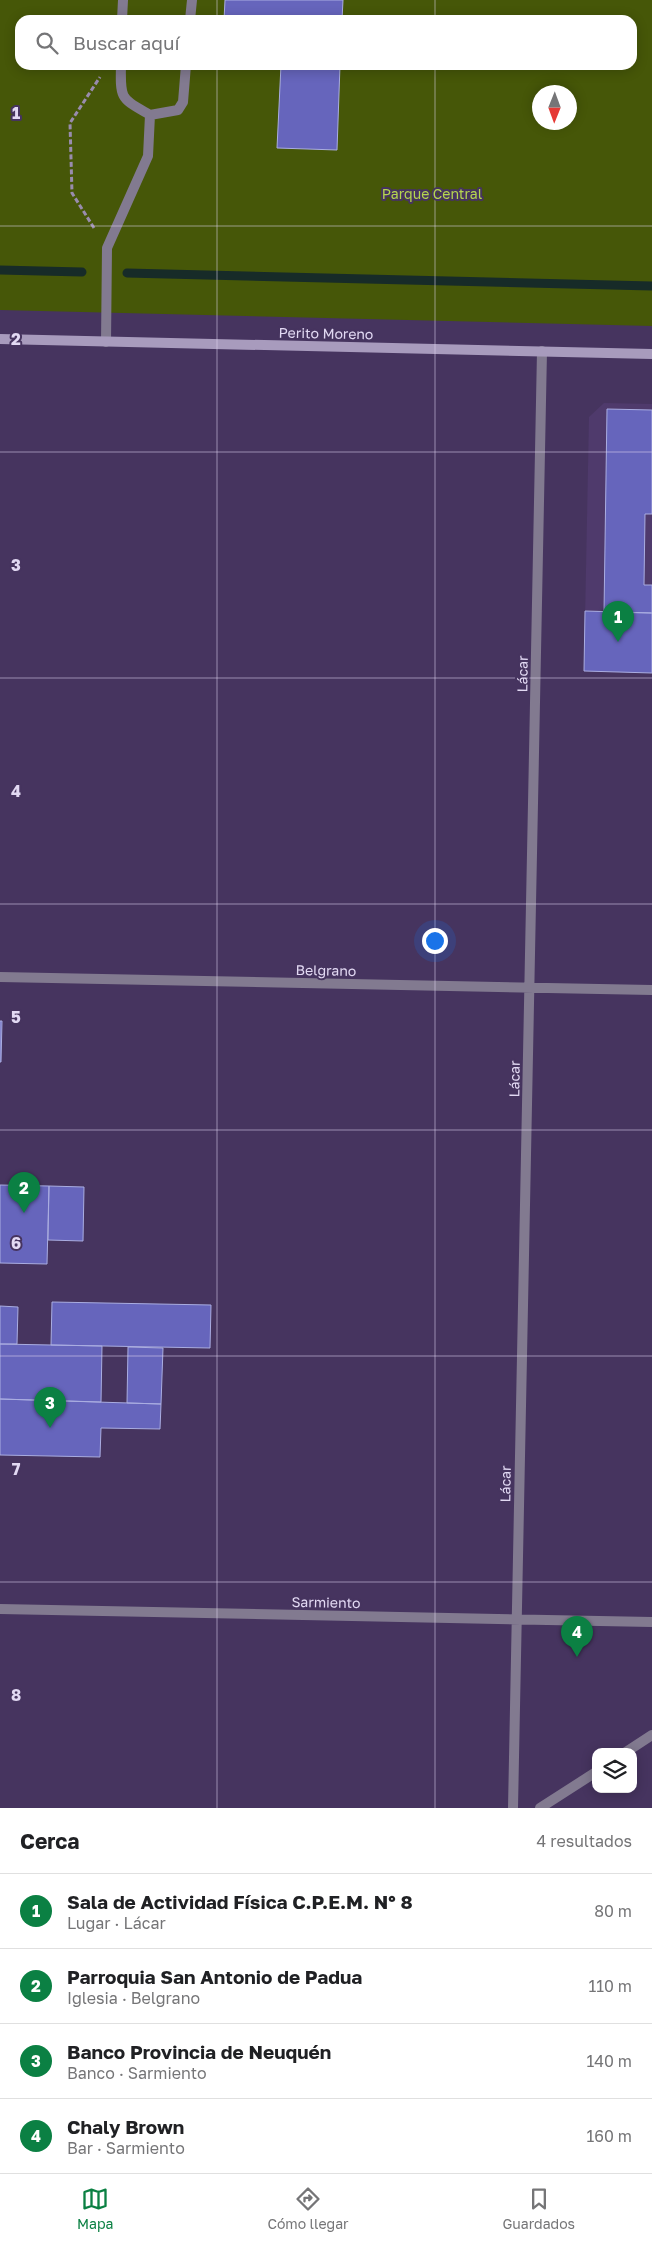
<!DOCTYPE html>
<html lang="es">
<meta charset="utf-8">
<style>
body{margin:0;font-family:"Golos Text",sans-serif;background:#f2f2f2;color:#202124}
.controls{position:absolute;right:15px;bottom:15px;display:grid;overflow:hidden;border-radius:10px;box-shadow:0 2px 12px #0003}
.controls button{width:45px;height:45px;display:grid;place-items:center;padding:0;border:0;border-bottom:1px solid #e0e0e0;background:#fff;color:#202124;font:25px sans-serif}
.compass{position:absolute;left:532px;top:85px;width:45px;height:45px;border-radius:50%;background:#fff;box-shadow:0 2px 12px #0003;rotate:181deg}
.you{position:absolute;left:434px;top:940px;width:18px;height:18px;margin:-12px;border:4px solid #fff;border-radius:50%;background:#1a73e8;box-shadow:0 0 0 8px #1a73e833}
.badge{display:grid;place-items:center;width:32px;height:32px;border-radius:50%;background:#0b8043;color:#fff;font-size:16px;font-weight:700}
.pin{position:absolute;translate:-50% -41px;filter:drop-shadow(0 1px 2px #0008)}
.pin::after{content:'';position:absolute;top:26px;width:18px;height:15px;background:inherit;clip-path:polygon(0 0,100% 0,50% 100%)}
.list{margin:0;padding:0;list-style:none}
h2{display:flex;justify-content:space-between;align-items:center;height:65px;margin:0;padding:0 20px;font-size:21px}
h2 small{font-size:16px;font-weight:400;color:#757577}
.list li{display:grid;grid-template-columns:32px 1fr auto;gap:15px;align-items:center;box-sizing:border-box;height:75px;padding:0 20px;border-top:1px solid #e0e0e0}
.list b{display:block;font-size:19px;white-space:nowrap}
.list p{margin:0;font-size:16px;white-space:nowrap;color:#757577}
.list em{font-size:16px;font-style:normal;color:#757577}
.icon{flex:none;width:28px;height:28px;fill:none;stroke:currentColor;stroke-width:2;stroke-linecap:round;stroke-linejoin:round}
.map{position:relative;flex:none;width:652px;height:1808px;overflow:hidden}
.search{position:absolute;background:#fff;box-shadow:0 2px 12px #0003;left:15px;right:15px;top:15px;height:55px;display:flex;align-items:center;gap:12px;box-sizing:border-box;padding:0 18px;border-radius:15px;color:#757577;font-size:19px}
.sheet{height:365px;background:#fff}
nav{display:flex;justify-content:space-around;align-items:center;box-sizing:border-box;height:70px;border-top:1px solid #e0e0e0;background:#fff;font-size:14px;color:#757577}
nav a{display:grid;justify-items:center;gap:2px}
nav .on{color:#0b8043}
.map>svg:first-child{display:block}
.built{fill:#4f3a6c}
.green{fill:#465708;fill-rule:evenodd}
.lines{fill:none;stroke-linecap:round;stroke-linejoin:round}
.stream{stroke:#172b28;stroke-width:9}
.building{fill:#6665bc;stroke:#aaade1}
.path{stroke:#998cae;stroke-width:3;stroke-dasharray:5 2.5;stroke-linecap:butt}
.service{stroke:#827a90;stroke-width:10}
.minor{stroke:#827a90;stroke-width:10}
.secondary{stroke:#a89bbd;stroke-width:10}
.grid{fill:none;stroke:#e2d9f3;stroke-width:1;stroke-opacity:0.55}
.labels{text-anchor:middle;dominant-baseline:central;stroke-width:4;stroke-linejoin:round;paint-order:stroke}
.park-label{font-size:14px;fill:#b5d64f;stroke:#46345f}
.street-label{font-size:14px;fill:#e2d9f3;stroke:#46345f}
.grid-label{font-size:16px;text-anchor:middle;font-weight:bold;fill:#e2d9f3;stroke:#46345f;stroke-width:4;stroke-linejoin:round;paint-order:stroke}
</style>
<div class="map">
<svg width="652" height="1808" viewBox="0 0 652 1808">
<rect width="100%" height="100%" fill="#46345f"/>
<!-- built -->
<path class="built" d="M604 403 652 404V673L584 671 589 417Z"/>
<!-- green -->
<path class="green" d="M0 0H652V326L0 310ZM20 20H632V65H20ZM540 92H570V122H540Z"/>
<g class="lines">
<!-- stream -->
<path class="stream" d="M0 270 82 272
M127 273 652 286"/>
</g>
<!-- building -->
<path class="building" d="M225 0H343L342 20H224Z
M281 65H340L337 150 277 148Z
M607 409 652 410V514H645L644 585H652V613L604 612Z
M585 611 652 613V673L584 671Z
M0 1021H2L1 1062H0Z
M0 1185 49 1186 47 1264 0 1263Z
M49 1186 84 1187 83 1241 48 1240Z
M52 1302 211 1305 210 1348 51 1345Z
M0 1306 18 1307 17 1344H0Z
M0 1344 102 1346 101 1402 0 1399Z
M128 1347 163 1348 161 1404 127 1403Z
M0 1399 161 1404 160 1429 101 1428 100 1457 0 1455Z"/>
<g class="lines">
<!-- path -->
<path class="path" d="M94 228 72 193 70 123 100 77"/>
<!-- service -->
<path class="service" d="M122 20 123 0
M190 20 192 0
M121 65C120 100 121 98 150 115L178 110 183 102 186 65
M106 342 107 248 148 156 150 115"/>
<!-- minor -->
<path class="minor" d="M0 977 652 990
M0 1609 652 1622
M626 1752 652 1735
M513 1808 542 351
M540 1808 596 1772"/>
<!-- secondary -->
<path class="secondary" d="M0 339 652 354"/>
</g>
<!-- grid -->
<path class="grid" d="M217 0V20M435 0V20M217 65V1808M435 65V1808M0 226H652M0 452H652M0 678H652M0 904H652M0 1130H652M0 1356H652M0 1582H652"/>
<g class="labels">
<!-- park labels -->
<g class="park-label">
<text x="432" y="193">Parque Central</text>
</g>
<!-- street labels -->
<g class="street-label">
<text transform="translate(326 333) rotate(1)">Perito Moreno</text>
<text transform="translate(522 674) rotate(-89)">Lácar</text>
<text transform="translate(326 970) rotate(1)">Belgrano</text>
<text transform="translate(514 1079) rotate(-89)">Lácar</text>
<text transform="translate(505 1484) rotate(-89)">Lácar</text>
<text transform="translate(326 1602) rotate(1)">Sarmiento</text>
</g>
</g>
<g class="grid-label">
<text x="16" y="119">1</text>
<text x="16" y="345">2</text>
<text x="16" y="571">3</text>
<text x="16" y="797">4</text>
<text x="16" y="1023">5</text>
<text x="16" y="1249">6</text>
<text x="16" y="1475">7</text>
<text x="16" y="1701">8</text>
</g>
</svg>
<div class="controls">
<button><svg class="icon" aria-label="layers" viewBox="0 0 24 24"><path d="M12 4l9 5-9 5-9-5zM3 14l9 5 9-5"/></svg></button>
</div>
<svg class="compass" viewBox="-18 -18 36 36"><path d="M0-13l5 13h-10z" fill="#e53935"/><path d="M0 13l5-13h-10z" fill="#757577"/></svg>
<div class="you"></div>
<div class="pin badge" style="left:618px;top:642px">1</div>
<div class="pin badge" style="left:24px;top:1213px">2</div>
<div class="pin badge" style="left:50px;top:1428px">3</div>
<div class="pin badge" style="left:577px;top:1657px">4</div>
<div class="search"><svg class="icon" aria-label="search" viewBox="0 0 24 24"><circle cx="10" cy="10" r="6"/><path d="M15 15l6 6"/></svg>Buscar aquí</div>
</div>
<section class="sheet">
<h2>Cerca<small>4 resultados</small></h2>
<ul class="list">
<li><span class="badge">1</span><div><b>Sala de Actividad Física C.P.E.M. N° 8</b><p>Lugar · Lácar</p></div><em>80 m</em></li>
<li><span class="badge">2</span><div><b>Parroquia San Antonio de Padua</b><p>Iglesia · Belgrano</p></div><em>110 m</em></li>
<li><span class="badge">3</span><div><b>Banco Provincia de Neuquén</b><p>Banco · Sarmiento</p></div><em>140 m</em></li>
<li><span class="badge">4</span><div><b>Chaly Brown</b><p>Bar · Sarmiento</p></div><em>160 m</em></li>
</ul>
</section>
<nav>
<a class="on"><svg class="icon" aria-label="map" viewBox="0 0 24 24"><path d="M3 6l6-2 6 2 6-2v14l-6 2-6-2-6 2zM9 4v14M15 6v14"/></svg>Mapa</a>
<a><svg class="icon" aria-label="directions" viewBox="0 0 24 24"><path d="M12 3l9 9-9 9-9-9zM9 14v-3h6M13 9l2 2-2 2"/></svg>Cómo llegar</a>
<a><svg class="icon" aria-label="saved" viewBox="0 0 24 24"><path d="M7 4h10v16l-5-4-5 4z"/></svg>Guardados</a>
</nav>
